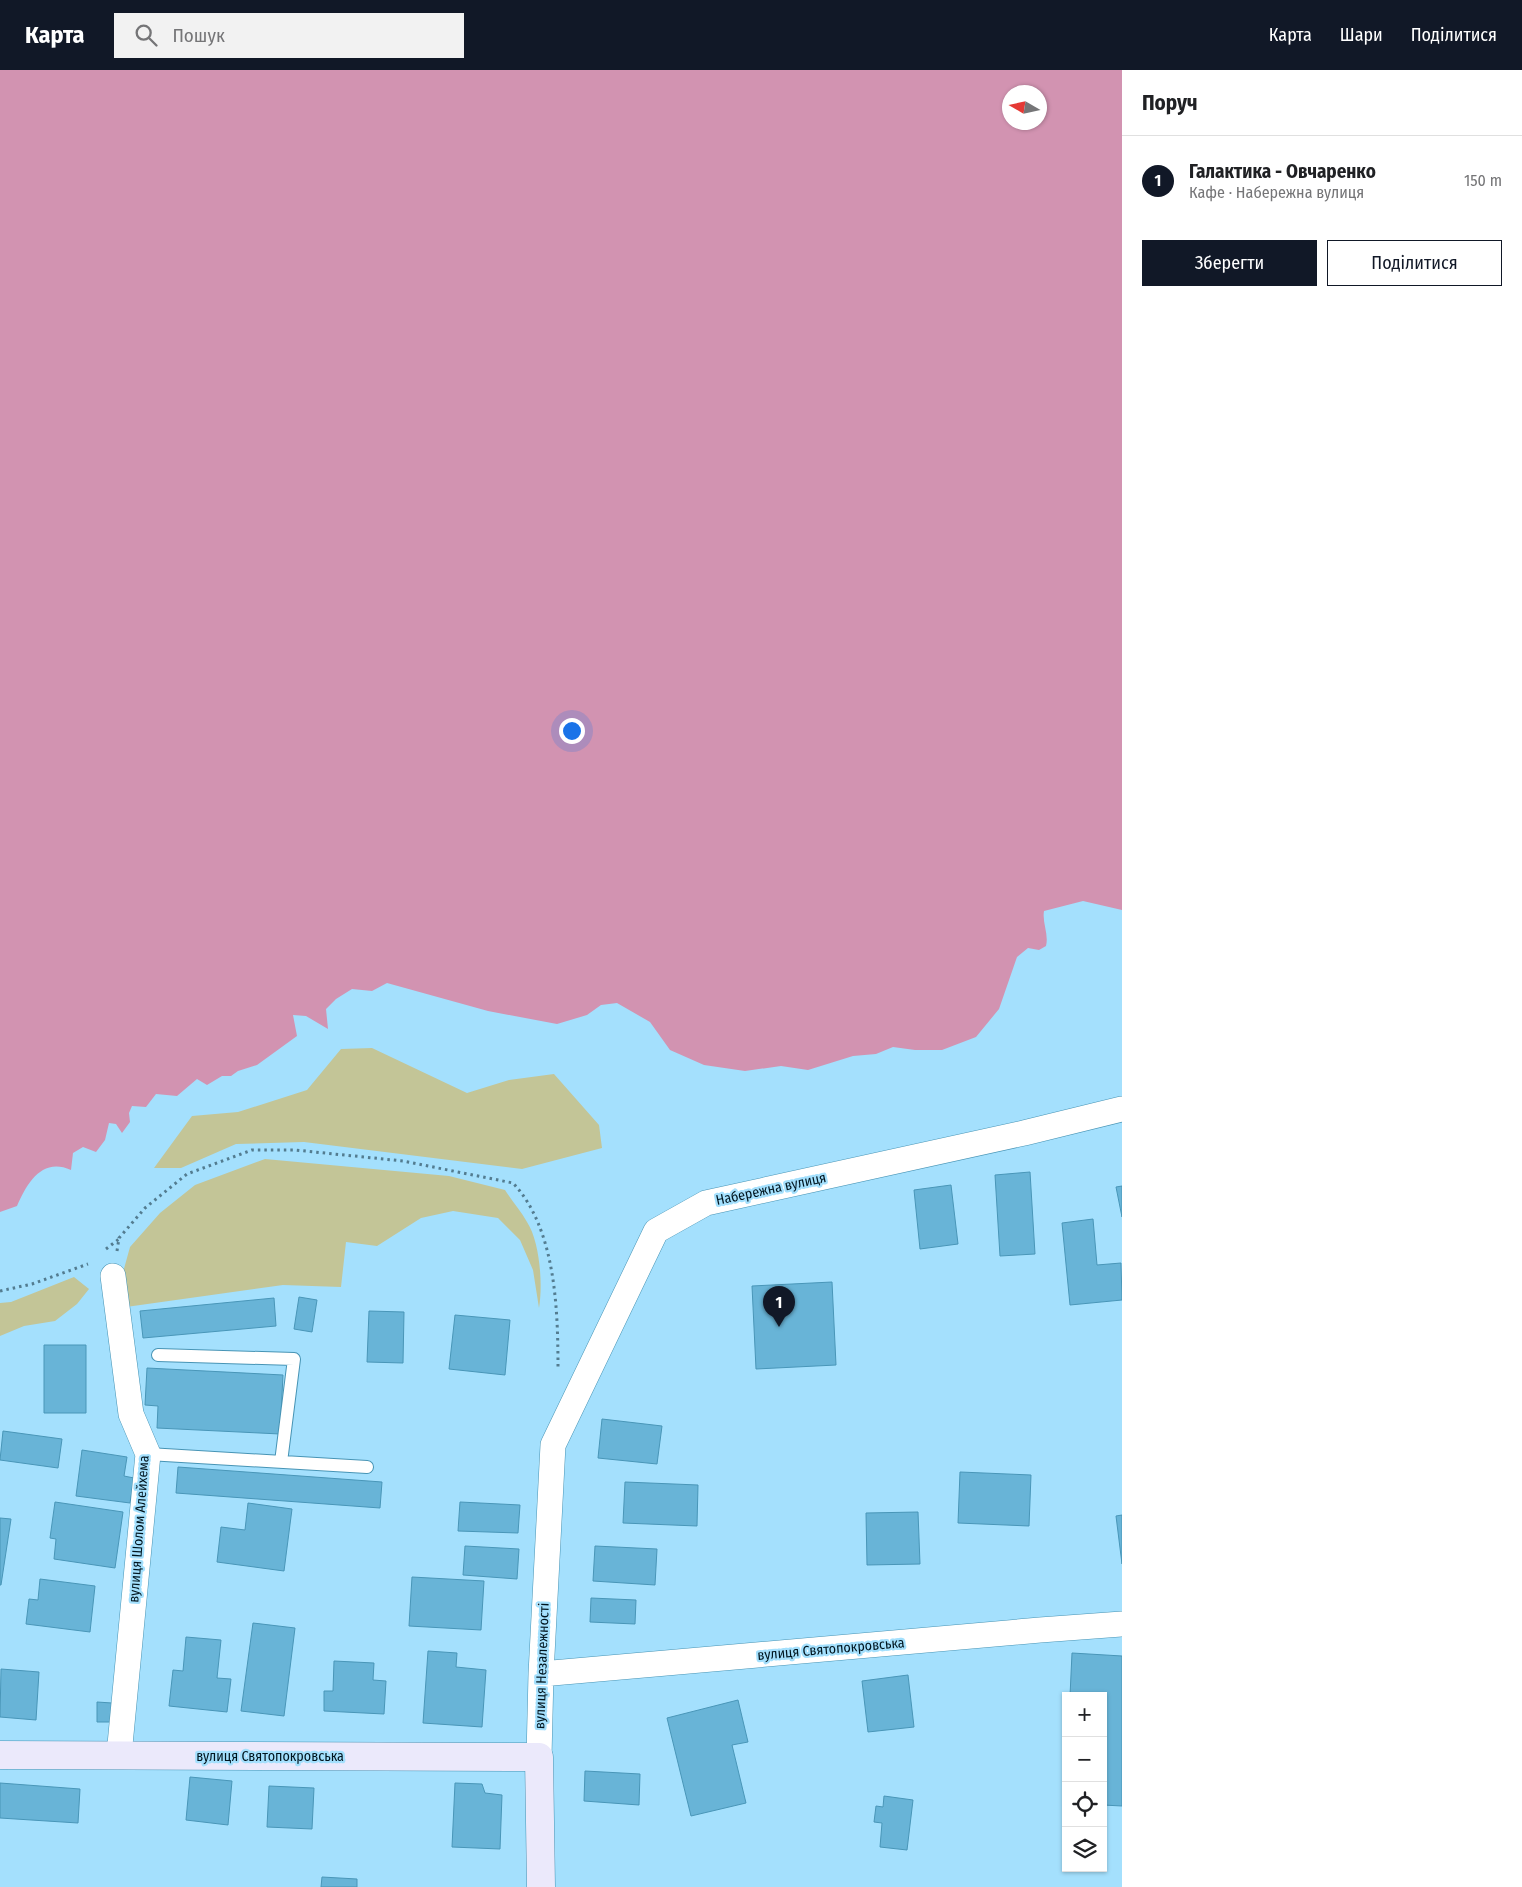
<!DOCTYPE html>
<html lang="uk">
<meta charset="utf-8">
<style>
body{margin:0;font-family:"Fira Sans Condensed",sans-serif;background:#f2f2f2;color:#202124}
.controls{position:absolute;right:15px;bottom:15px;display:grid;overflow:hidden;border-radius:0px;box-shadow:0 1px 4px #0004}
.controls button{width:45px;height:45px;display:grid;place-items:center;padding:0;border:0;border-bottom:1px solid #e0e0e0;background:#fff;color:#202124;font:25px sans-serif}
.compass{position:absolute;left:1002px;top:15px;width:45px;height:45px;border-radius:50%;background:#fff;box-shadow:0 1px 4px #0004;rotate:279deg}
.you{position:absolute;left:571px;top:660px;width:18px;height:18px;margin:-12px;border:4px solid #fff;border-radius:50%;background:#1a73e8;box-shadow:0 0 0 8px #1a73e833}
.badge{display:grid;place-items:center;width:32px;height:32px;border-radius:50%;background:#111827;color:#fff;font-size:16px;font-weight:700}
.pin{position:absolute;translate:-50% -41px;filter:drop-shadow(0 1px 2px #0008)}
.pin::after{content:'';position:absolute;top:26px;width:18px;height:15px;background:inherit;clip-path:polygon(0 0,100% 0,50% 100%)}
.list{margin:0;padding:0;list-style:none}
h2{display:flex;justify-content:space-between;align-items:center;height:65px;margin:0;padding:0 20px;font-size:21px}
h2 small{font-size:16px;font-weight:400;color:#757577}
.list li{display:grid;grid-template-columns:32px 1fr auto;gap:15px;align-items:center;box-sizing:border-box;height:90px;padding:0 20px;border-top:1px solid #e0e0e0}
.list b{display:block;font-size:19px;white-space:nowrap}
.list p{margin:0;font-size:16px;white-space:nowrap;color:#757577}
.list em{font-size:16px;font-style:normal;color:#757577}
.actions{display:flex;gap:10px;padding:15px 20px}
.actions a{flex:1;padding:11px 0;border:1px solid #111827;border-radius:0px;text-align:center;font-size:18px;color:#111827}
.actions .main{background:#111827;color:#fff}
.icon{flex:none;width:28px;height:28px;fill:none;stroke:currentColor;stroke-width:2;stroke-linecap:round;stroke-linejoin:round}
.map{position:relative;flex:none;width:1122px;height:1817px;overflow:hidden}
header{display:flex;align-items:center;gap:30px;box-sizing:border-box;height:70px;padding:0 25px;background:#111827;color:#fff}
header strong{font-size:24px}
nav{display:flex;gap:28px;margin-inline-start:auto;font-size:18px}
.search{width:350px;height:45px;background:#f2f2f2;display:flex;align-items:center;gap:12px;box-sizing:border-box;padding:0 18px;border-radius:0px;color:#757577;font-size:19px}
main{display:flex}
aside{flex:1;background:#fff}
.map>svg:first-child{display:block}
.green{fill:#c3c597}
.water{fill:#d293b1;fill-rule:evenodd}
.building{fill:#68b4d7;stroke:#4996b8}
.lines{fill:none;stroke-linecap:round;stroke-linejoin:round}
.lane-casing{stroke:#4794b5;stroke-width:14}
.street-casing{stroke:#4794b5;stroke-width:26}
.secondary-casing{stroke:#4794b5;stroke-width:29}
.path{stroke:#537c90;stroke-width:3;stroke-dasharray:2.5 4;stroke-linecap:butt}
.lane{stroke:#fff;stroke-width:12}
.street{stroke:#fff;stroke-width:25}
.secondary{stroke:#ebe9fb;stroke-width:28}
.labels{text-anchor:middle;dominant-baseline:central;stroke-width:4.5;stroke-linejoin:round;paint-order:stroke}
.street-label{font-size:14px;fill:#00151f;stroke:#a4e0fd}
</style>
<header>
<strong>Карта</strong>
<div class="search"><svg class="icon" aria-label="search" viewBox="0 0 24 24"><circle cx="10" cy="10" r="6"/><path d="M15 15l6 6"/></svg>Пошук</div>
<nav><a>Карта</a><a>Шари</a><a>Поділитися</a></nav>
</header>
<main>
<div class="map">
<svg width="1122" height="1817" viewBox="0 0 1122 1817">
<rect width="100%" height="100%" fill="#a4e0fd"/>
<!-- green -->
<path class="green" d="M372 978 467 1023 509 1010 554 1004 599 1055 602 1078 522 1099 304 1072 236 1074 181 1098H154L192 1046 238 1042 307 1020 341 979Z
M265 1089 449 1106 505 1120C512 1131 521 1141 527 1152 540 1172 543 1215 539 1238L533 1200 520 1170 498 1148 453 1141 421 1148 377 1176 346 1172 341 1217 283 1215 126 1237 122 1206 130 1177 160 1143 195 1115Z
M74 1207 89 1219 77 1234 55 1251 24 1256 0 1266V1233L11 1232Z"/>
<!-- water -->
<path class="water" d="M0 0H1122V840L1083 831 1044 841C1042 853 1049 864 1046 876L1039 880 1028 878 1017 887 999 939 976 967 942 980H915L893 977 876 984 853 986 808 1000 781 996 745 1001 704 995 670 980 650 952 617 933 601 935 587 945 557 954 488 941 387 913 372 921 352 919 336 929 326 939 328 959 306 946 293 945 297 966 257 995 238 1001 231 1006H222L207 1015 197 1009 177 1026 156 1024 146 1037 132 1036 129 1043 130 1052 122 1063 116 1054 109 1053 105 1070 96 1082 83 1077 73 1083 71 1100C42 1087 27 1113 17 1136L0 1142ZM1009 22H1040V52H1009Z"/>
<!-- building -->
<path class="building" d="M1030 1102 1035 1184 1000 1186 995 1105Z
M951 1115 958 1174 920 1179 914 1120Z
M1122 1116V1147L1116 1117Z
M1093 1149 1097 1195 1121 1193 1122 1230 1070 1235 1062 1153Z
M832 1212 836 1295 756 1299 752 1216Z
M299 1227 317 1230 312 1262 294 1259Z
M274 1228 276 1256 143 1268 140 1241Z
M369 1241 404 1242 403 1293 367 1292Z
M455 1245 510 1250 505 1305 449 1299Z
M44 1275H86V1343H44Z
M147 1298 283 1305 280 1364 157 1358 158 1336 145 1335Z
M602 1349 662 1356 657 1394 598 1388Z
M3 1361 62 1369 58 1398 0 1390Z
M82 1380 127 1387 124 1406 134 1408 130 1433 76 1426Z
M178 1397 382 1412 380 1438 176 1423Z
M960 1402 1031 1405 1029 1456 958 1453Z
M625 1412 698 1415 697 1456 623 1453Z
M55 1432 123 1442 115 1498 54 1489 56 1469 50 1468Z
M460 1432 520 1435 518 1463 458 1461Z
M248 1433 292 1439 284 1501 217 1492 221 1457 245 1460Z
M918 1442 920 1494 867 1495 866 1443Z
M1122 1445V1494L1116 1446Z
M0 1448 11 1449 1 1515H0Z
M465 1476 519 1479 517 1509 463 1505Z
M595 1476 657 1479 655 1515 593 1511Z
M412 1507 484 1511 481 1560 409 1556Z
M40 1509 95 1516 90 1562 26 1554 29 1529 38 1530Z
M591 1528 636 1530 635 1554 590 1552Z
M253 1553 295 1558 284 1646 241 1641Z
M186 1567 221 1570 217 1608 231 1609 227 1642 169 1636 173 1600 183 1601Z
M428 1581 457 1583 456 1597 486 1600 482 1657 423 1653Z
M1072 1583 1122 1586V1736L1103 1735V1626H1070Z
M334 1591 374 1593 373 1610 386 1611 384 1644 324 1641V1621H333Z
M1 1599 39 1602 36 1650 0 1647Z
M908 1605 914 1657 868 1662 862 1611Z
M738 1630 748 1672 732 1675 746 1733 691 1746 667 1648Z
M97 1632 112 1633 111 1652H97Z
M585 1701 640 1704 639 1735 584 1731Z
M190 1707 232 1711 228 1755 186 1750Z
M0 1713 80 1719 78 1753 0 1748Z
M455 1713 482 1714 485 1723 502 1725 500 1779 452 1777Z
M269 1716 314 1718 312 1759 267 1757Z
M884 1726 913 1730 907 1780 880 1777 882 1753 874 1752 876 1736 883 1737Z
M322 1807 357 1809V1817H321Z"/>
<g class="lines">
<defs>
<path id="lane" d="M158 1285 294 1289 281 1392
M148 1384 367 1397"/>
<path id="street" d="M113 1206 131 1344 148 1384 119 1685
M541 1604 1040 1560 1122 1554
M539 1687 541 1604 553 1375 656 1161 706 1133 1024 1063 1122 1039"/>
<path id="secondary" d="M0 1685 539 1687 541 1817"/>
</defs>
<!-- lane casing -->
<use href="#lane" class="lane-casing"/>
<!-- street casing -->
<use href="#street" class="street-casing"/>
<!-- secondary casing -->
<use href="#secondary" class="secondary-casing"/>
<!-- path -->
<path class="path" d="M106 1179 119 1169
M117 1181 119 1168 145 1138 187 1104 252 1080H295L403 1091 513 1113C556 1159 558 1240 558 1300
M0 1221 32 1214 88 1194"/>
<!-- lane -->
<use href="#lane" class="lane"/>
<!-- street -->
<use href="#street" class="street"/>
<!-- secondary -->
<use href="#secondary" class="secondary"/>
</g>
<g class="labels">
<!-- street labels -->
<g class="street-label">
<text transform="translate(771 1119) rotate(-12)">Набережна вулиця</text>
<text transform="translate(139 1459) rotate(-86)">вулиця Шолом Алейхема</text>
<text transform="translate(831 1579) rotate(-5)">вулиця Святопокровська</text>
<text transform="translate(542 1596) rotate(-88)">вулиця Незалежності</text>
<text x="270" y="1686">вулиця Святопокровська</text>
</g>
</g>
</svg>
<div class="controls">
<button>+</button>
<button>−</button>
<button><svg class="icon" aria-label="locate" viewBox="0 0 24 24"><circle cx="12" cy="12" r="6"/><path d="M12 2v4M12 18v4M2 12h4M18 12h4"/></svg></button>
<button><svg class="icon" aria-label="layers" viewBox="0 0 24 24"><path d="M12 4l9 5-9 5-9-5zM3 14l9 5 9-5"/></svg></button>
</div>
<svg class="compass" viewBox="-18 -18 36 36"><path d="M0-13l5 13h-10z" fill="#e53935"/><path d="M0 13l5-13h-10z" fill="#757577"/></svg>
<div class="you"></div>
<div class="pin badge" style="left:779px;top:1257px">1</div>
</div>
<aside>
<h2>Поруч<small></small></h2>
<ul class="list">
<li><span class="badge">1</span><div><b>Галактика - Овчаренко</b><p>Кафе · Набережна вулиця</p></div><em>150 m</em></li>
</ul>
<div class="actions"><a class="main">Зберегти</a><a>Поділитися</a></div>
</aside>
</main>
